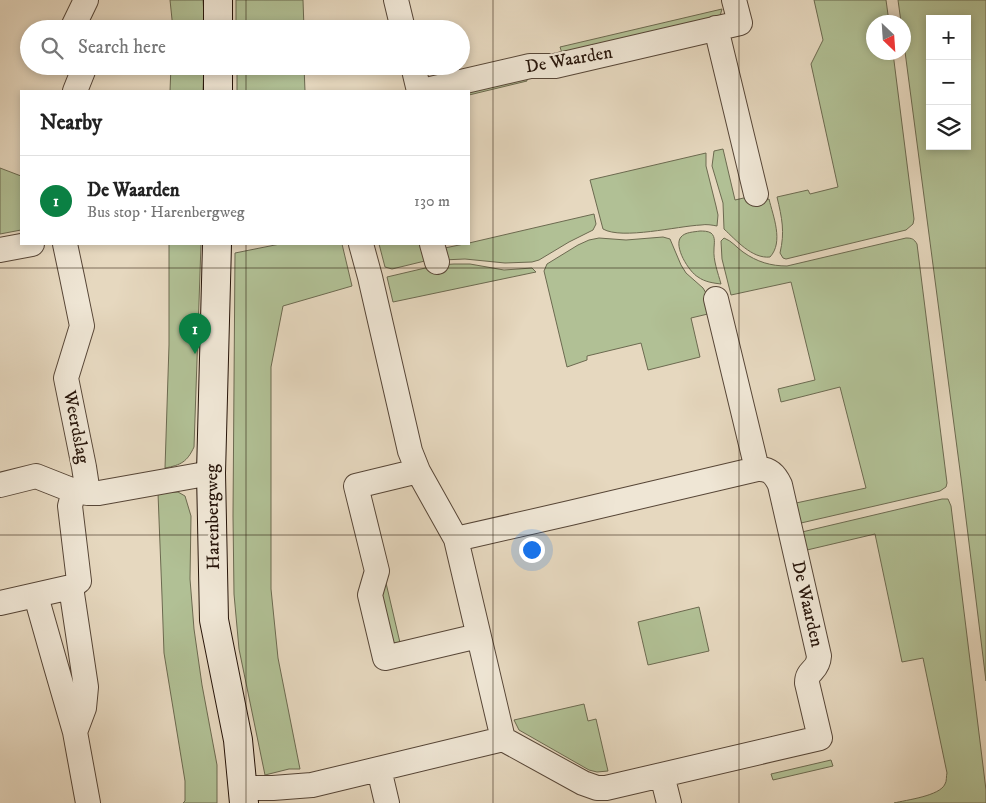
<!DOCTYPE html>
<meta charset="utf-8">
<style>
body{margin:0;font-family:"IM FELL DW Pica",serif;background:#f2f2f2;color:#222}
.controls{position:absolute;right:15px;top:15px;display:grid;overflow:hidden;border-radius:0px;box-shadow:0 2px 8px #0003}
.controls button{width:45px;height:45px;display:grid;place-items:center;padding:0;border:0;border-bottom:1px solid #e0e0e0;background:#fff;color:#222;font:25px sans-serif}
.compass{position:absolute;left:866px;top:15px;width:45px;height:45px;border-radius:50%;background:#fff;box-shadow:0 2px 8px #0003;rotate:155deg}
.you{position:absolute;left:531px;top:549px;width:18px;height:18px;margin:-12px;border:4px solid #fff;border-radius:50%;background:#1a73e8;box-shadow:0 0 0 8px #1a73e833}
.badge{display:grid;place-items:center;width:32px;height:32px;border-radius:50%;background:#0b8043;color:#fff;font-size:16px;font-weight:700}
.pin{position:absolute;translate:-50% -41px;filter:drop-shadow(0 1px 2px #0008)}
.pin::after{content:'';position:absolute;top:26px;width:18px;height:15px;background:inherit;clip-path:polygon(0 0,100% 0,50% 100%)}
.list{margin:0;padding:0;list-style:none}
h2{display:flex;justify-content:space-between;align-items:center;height:65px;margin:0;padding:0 20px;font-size:21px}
h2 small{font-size:16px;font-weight:400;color:#767676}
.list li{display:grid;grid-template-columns:32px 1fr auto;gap:15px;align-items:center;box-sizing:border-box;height:90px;padding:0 20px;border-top:1px solid #e0e0e0}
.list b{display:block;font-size:19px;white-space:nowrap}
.list p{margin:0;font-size:16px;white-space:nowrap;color:#767676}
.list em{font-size:16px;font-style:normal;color:#767676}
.icon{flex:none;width:28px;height:28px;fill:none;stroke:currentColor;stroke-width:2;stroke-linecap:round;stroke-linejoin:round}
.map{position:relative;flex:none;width:986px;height:803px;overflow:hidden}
.search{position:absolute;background:#fff;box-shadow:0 2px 8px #0003;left:20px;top:20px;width:450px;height:55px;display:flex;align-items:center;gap:12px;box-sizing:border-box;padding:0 18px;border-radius:28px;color:#767676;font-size:19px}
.panel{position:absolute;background:#fff;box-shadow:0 2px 8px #0003;left:20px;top:90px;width:450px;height:155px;border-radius:0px}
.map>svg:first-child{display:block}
.green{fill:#b1c095;stroke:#6c6a50;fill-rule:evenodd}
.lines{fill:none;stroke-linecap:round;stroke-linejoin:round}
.street-casing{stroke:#574637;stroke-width:26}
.secondary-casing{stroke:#27150a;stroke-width:30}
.street{stroke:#efe6d5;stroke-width:24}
.secondary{stroke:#efe6d5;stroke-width:28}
.grid{fill:none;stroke:#27150a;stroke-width:1;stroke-opacity:0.55}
.labels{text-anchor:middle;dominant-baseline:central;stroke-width:5;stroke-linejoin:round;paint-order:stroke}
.street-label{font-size:18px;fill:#27150a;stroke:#efe6d5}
</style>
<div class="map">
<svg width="986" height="803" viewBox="0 0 986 803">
<rect width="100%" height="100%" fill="#e6d8bf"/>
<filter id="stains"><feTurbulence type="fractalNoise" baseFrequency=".004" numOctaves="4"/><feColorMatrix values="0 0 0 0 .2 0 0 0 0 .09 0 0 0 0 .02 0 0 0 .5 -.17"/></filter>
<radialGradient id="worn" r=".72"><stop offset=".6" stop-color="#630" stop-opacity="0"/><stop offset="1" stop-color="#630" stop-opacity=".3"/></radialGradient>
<!-- green -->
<path class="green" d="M170 0H203L205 29H173Z
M236 0H303L304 29H236Z
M814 0H886L889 22H874V52L893 53 914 219 913 224 906 230 786 259 783 258 780 253C785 232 782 218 777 197L808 190 810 194 838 187 811 64 823 40Z
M898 0H986V681L961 478 904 44V22H901ZM930 19H967V146H930Z
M722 9 720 16 562 53 560 47Z
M171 66H204L203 91H170Z
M237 66H304L305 91H237Z
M526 75 527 81 469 95V91Z
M723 149 735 200 748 197 750 204 769 199C773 216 784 242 770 257 752 259 736 240 724 229L723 203 712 166 714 151Z
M706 153V166L716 206 718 215 717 226C712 225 706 224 701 225 678 226 622 240 603 229L590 180Z
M0 168 21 176V230L0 234Z
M594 214 596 224 593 230 569 242 539 260 532 262 505 263 465 259 442 260 440 249 464 244H469V243Z
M700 231C703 231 708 231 711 233 716 237 714 244 714 249 713 260 718 273 721 284 713 283 705 282 698 277 689 272 673 246 681 237 685 232 694 232 700 231Z
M663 237 670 239 681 265 686 273 703 288 709 298 712 313 691 318 700 357 648 370 641 343 587 356V360L567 367 544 271 547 264 578 245 589 240 599 238 626 240Z
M724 238C732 241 736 247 743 252 757 262 771 266 787 266L906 238C912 238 914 239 917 244L947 483 946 487 940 491 801 523 796 503 866 488 840 387 781 402 778 389 815 380 791 282 731 295 722 259 721 241Z
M169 244H201L194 447C187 462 181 465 165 468L169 345Z
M280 244H342L352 286 283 306 271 367V589L278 658 300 769H289L265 775 239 649 234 594 233 516 235 253Z
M379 244H425L429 260 392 269 385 267Z
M454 264H470L504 270 532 268 536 272 393 302 387 277 438 265Z
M178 492 185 496 191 516 190 579 194 629 202 685 217 765V803H183L185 801V781L164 653 162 596 158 493Z
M942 499H948L951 506 986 790V803H894C906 800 940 796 945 784 947 781 946 776 947 773L923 658 902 662 875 534 807 550 802 532Z
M386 583 401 647 393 646 378 599Z
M699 607 709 651 648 665 638 622Z
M584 704 588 721 596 719 608 771 597 772 589 770 519 730 514 720Z
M831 760 833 766 773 780 771 774Z"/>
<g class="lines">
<defs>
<path id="street" d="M396 0 403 29
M716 28 756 194
M72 29 86 0
M413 66 419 91
M75 91 85 66
M422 91 530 66H555L740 23 734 0
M65 244 72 277 82 326 66 378 84 467 88 493
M361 244 370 277 410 451 418 471 456 539 503 739
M432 244 437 262
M0 250 32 244
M716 299 757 469
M418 471 356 486 377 571 370 595 385 658 478 636
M0 485 36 476 74 491 88 493H99L211 473
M71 587 86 687 84 708 75 732
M36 596 55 663 75 732 88 803
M0 603 71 587 79 581 70 506 74 491
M379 769 387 803
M662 775 669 803
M242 788H273L312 785 503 739 583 783 597 788H606L820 738 807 683C807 669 818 672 819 656L780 485C775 474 769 468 757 469L570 513 456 539"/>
<path id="secondary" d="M218 29V0
M218 91V66
M217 244 211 473 214 620 238 740 244 803"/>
</defs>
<!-- street casing -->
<use href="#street" class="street-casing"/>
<!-- secondary casing -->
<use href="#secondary" class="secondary-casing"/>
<!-- street -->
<use href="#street" class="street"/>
<!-- secondary -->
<use href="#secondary" class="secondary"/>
</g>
<!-- grid -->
<path class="grid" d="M246 0V29M493 0V803M739 0V803M246 66V91M246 244V803M0 268H986M0 535H986"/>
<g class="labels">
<!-- street labels -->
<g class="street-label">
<text transform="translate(569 60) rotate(-10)">De Waarden</text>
<text transform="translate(76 427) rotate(79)">Weerdslag</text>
<text transform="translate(213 517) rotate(-91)">Harenbergweg</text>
<text transform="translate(807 604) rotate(77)">De Waarden</text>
</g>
</g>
<rect width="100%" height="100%" filter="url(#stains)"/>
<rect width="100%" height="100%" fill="url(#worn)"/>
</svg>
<div class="controls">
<button>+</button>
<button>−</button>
<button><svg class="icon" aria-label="layers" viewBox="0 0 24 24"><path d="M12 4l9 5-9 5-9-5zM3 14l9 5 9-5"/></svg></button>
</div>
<svg class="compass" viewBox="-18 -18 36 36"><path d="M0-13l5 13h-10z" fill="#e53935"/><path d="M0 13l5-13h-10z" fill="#767676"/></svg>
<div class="you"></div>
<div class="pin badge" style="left:195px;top:354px">1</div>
<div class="search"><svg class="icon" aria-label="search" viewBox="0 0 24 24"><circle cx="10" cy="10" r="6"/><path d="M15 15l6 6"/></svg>Search here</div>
<section class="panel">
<h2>Nearby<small></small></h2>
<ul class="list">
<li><span class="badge">1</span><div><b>De Waarden</b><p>Bus stop · Harenbergweg</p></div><em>130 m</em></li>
</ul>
</section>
</div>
